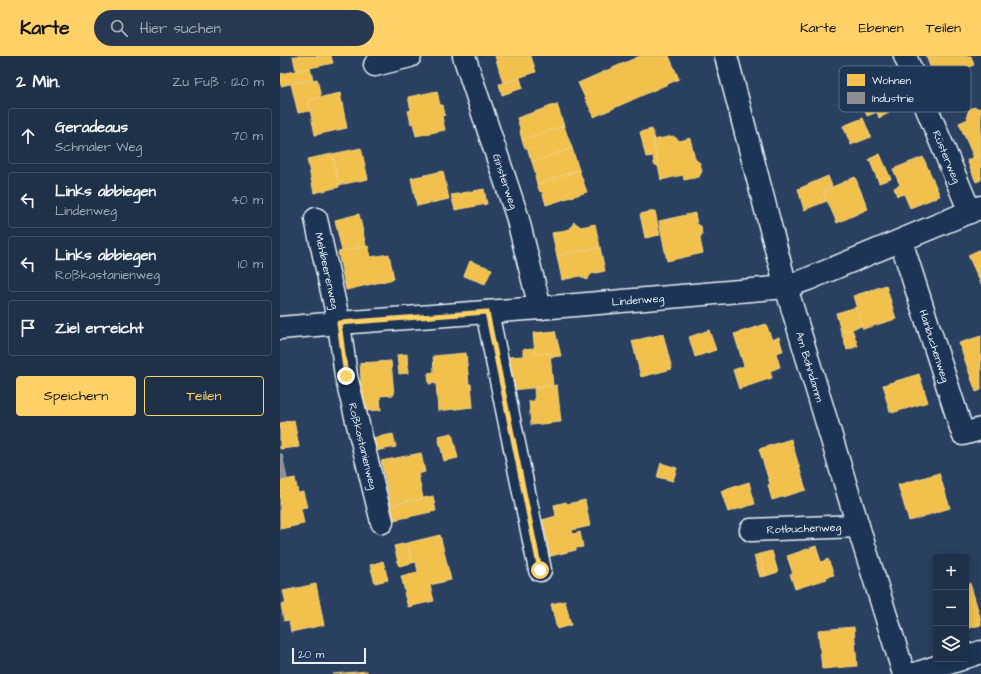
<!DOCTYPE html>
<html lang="de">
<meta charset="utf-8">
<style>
body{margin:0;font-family:"Architects Daughter",sans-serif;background:#273850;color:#f1f3f6}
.controls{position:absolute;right:12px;bottom:12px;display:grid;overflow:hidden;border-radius:4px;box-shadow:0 2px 10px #0003}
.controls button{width:36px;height:36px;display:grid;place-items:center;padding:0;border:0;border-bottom:1px solid #3c4b61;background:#1f3049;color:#f1f3f6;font:20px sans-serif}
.scale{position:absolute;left:12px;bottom:10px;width:74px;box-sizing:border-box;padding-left:4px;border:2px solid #e8f1f8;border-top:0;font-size:11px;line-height:14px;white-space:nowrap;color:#e8f1f8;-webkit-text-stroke:3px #1d3557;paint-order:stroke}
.stop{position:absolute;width:12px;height:12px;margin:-9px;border:3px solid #ffd166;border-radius:50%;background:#fff}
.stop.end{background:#ffd166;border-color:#fff;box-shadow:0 1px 4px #0008}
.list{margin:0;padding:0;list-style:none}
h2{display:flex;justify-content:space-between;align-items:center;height:52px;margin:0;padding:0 16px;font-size:17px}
h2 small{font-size:13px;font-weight:400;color:#a1a9b4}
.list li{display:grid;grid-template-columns:26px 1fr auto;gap:12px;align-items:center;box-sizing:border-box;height:56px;margin:0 8px 8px;padding:0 8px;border:1px solid #3c4b61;border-radius:4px}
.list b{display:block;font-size:15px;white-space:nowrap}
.list p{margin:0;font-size:13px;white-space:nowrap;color:#a1a9b4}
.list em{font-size:13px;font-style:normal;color:#a1a9b4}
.actions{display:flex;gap:8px;padding:12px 16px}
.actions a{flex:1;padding:9px 0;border:1px solid #ffd166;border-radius:4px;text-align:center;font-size:14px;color:#ffd166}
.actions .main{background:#ffd166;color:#111}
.icon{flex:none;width:22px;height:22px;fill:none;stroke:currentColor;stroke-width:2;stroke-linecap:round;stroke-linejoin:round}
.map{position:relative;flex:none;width:701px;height:618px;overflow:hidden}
header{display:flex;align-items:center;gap:24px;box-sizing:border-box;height:56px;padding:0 20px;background:#ffd166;color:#111}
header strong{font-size:19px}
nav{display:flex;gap:22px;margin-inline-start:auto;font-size:14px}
.search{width:280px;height:36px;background:#273850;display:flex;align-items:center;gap:10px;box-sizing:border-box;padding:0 14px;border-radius:22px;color:#a1a9b4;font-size:15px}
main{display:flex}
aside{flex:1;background:#1f3049}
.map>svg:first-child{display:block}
.homes{fill:#f2c14e;stroke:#efcf81}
.industry{fill:#8d8d92;stroke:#a8abb1}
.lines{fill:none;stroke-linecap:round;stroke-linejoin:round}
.minor-casing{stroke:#e8f1f8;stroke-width:25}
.minor{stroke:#1d3557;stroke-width:22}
.route{stroke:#ffd166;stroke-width:5}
.labels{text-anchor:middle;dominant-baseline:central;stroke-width:4;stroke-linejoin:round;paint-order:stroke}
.street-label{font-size:11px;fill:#e8f1f8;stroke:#1d3557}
.key{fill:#1d3557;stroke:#5a6d87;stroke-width:1}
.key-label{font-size:11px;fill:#e8f1f8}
</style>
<header>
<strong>Karte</strong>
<div class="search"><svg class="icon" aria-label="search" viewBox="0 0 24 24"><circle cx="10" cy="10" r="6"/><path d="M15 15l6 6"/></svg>Hier suchen</div>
<nav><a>Karte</a><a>Ebenen</a><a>Teilen</a></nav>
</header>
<main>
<aside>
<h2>2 Min.<small>Zu Fuß · 120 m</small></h2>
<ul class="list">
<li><svg class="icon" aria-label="ahead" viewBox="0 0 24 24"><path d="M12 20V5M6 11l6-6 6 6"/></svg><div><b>Geradeaus</b><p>Schmaler Weg</p></div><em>70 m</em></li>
<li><svg class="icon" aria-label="left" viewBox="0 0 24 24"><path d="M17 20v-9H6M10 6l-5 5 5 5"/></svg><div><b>Links abbiegen</b><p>Lindenweg</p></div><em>40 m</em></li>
<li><svg class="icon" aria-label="left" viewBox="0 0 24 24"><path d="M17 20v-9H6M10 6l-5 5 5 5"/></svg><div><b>Links abbiegen</b><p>Roßkastanienweg</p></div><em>10 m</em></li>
<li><svg class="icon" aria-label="arrive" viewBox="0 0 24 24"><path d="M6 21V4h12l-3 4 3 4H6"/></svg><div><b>Ziel erreicht</b></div></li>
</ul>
<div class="actions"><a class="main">Speichern</a><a>Teilen</a></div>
</aside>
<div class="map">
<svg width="701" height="618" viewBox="0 0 701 618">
<rect width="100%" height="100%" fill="#294061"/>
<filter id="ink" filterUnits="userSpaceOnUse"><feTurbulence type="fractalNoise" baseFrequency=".025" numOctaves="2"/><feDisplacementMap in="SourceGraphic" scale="8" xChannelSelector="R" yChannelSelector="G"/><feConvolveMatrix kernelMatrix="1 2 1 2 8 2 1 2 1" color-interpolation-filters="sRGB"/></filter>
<g filter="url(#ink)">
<!-- homes -->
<path class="homes" d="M13 0H51L53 7 16 15Z
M215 0H251L256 16 223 27Z
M360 0H389L399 23 314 61 298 27Z
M646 0H691L694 9 660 24 655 11 651 13Z
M30 12 33 23 1 30 0 18Z
M608 16 620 46 607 51 609 57 599 62 597 56 587 60 575 30Z
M240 22 243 32 222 39 219 28Z
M37 23 41 41 28 44 30 55 18 57 11 28Z
M157 35 160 49H163L165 59 162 60 165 74 136 80 133 67 131 68 128 55 131 54 128 41Z
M60 37 67 72 35 79 28 44Z
M277 48 284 70 242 84 240 76H241L237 62Z
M695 51 701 53V98L694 102 679 67 688 63 687 59 689 53Z
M583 62 591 81 571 89 563 70Z
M284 70 292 92 252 106 247 92H245L242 84Z
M372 73 375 84H373L379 111 374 108 373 100 366 101 360 76Z
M393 80 400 85 410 82 415 103 420 107 422 115 419 121 404 124 403 119 381 124 373 84Z
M81 92 88 123 59 129 52 98Z
M292 92 299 114 257 128 255 120 256 119 252 106Z
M52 98 59 131 34 137 27 103Z
M600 98 611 123 599 127 589 103Z
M701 98V124L696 126 687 104Z
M643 101 660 140 630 152 624 138 617 140 614 132 620 129 613 113Z
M299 114 307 136 266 149 262 135 260 136 257 128Z
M163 115 169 143 137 150 131 122Z
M548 120 552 130 543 135 547 145 524 154 518 133Z
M575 121 588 153 557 167 543 135Z
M204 133 207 148 175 154 171 139Z
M375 155 380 179 365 182 360 158Z
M415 157 417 168 421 170 422 179 420 183 423 197 387 205 379 165Z
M79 158 86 190 62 195 55 164Z
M294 166 301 171 315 168 320 191 277 200 272 177 290 173Z
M88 190 91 201 109 198 114 223 66 234 58 196Z
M320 191 325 215 311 218 307 224 300 220 282 224 277 200Z
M701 193V228L688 199Z
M190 205 212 213 205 228 184 220Z
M606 229 616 263 583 273 573 240Z
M577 251 582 270 561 276 556 257Z
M486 268 492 284 499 281 503 295 496 297 500 311 490 315 492 322 459 333 453 314 464 310 454 278Z
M572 273 578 290 567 294 561 276Z
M429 274 436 294 415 301 409 281Z
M275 275 281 300 270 301V297L255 298 253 277Z
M383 278 392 313 361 321 352 285Z
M701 280V334L696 336 679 287Z
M254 292 255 298 270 297 273 330 231 334 228 301 243 300V293Z
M186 297 189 328H191L193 351 158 355 156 327 149 328 148 317 154 316 153 300Z
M127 298 128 317 119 318 117 299Z
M111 305 114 339 100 340 101 354 85 355 84 341H82V336L76 337 75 326 81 325 80 307Z
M639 318 648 346 612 357V355L610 356 605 339 606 338 603 329Z
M277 329 281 366 251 369 249 345H255L254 332Z
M14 364 19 391 0 393V367Z
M172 377 178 402 164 405 158 380Z
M113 378 116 391 95 395 92 382Z
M511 383 526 434 492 444 488 429 490 428 479 393Z
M141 397 145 416 138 418 143 442 111 449 101 405Z
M381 407 397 412 393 425 377 421Z
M659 417 670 452 629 465 618 429Z
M15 422 18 437 23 436 27 451 21 452 24 468 0 473V425Z
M469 426 475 448 448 456 441 435Z
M153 440 156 455 114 464 111 449Z
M305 444 310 470 292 474 293 478 300 476 303 491 296 492V494L267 501 264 484H267L263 465H262V464L276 460 274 449 286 446 287 448Z
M160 479 171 524 150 529 154 545 128 551 124 537 125 536 121 520 138 516 136 506 132 507 127 487Z
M127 487 132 507 119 510 114 490Z
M536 490 541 506 548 503 554 519 546 521 547 523 515 533 510 518H513L507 500Z
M492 495 498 516 486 520 479 498Z
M479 498 486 520 480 521 474 500Z
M103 505 108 524 95 527 90 509Z
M690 527 701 564V569L686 573V528Z
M36 528 44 569 11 576 9 564 4 565 1 548 6 547 3 535Z
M285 545 291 569 277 573 271 548Z
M574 571 577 610 542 613 538 574Z
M87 615 88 618H53Z"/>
<!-- industry -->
<path class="industry" d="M0 398H2L7 423 0 425Z"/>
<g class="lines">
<defs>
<g id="minor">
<path id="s1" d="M184 0 237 160 260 252"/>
<path id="s2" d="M446 0 506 231 578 470 624 618"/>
<path id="s3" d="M625 0 690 156"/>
<path d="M95 9 130 0"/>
<path id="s4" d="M36 163 59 267 66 320 102 466"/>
<path id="s5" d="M621 185 683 378 701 373"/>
<path d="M207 256 260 514"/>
<path id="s6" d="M0 272 59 267 260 252 506 231 528 223 701 151"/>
<path id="s7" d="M471 474 578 470"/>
<path d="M686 601 701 596"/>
<path d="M635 618 681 603"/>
</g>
</defs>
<!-- minor casing -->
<use href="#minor" class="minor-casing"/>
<!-- minor -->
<use href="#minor" class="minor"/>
</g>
</g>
<g class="lines" filter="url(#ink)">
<!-- route -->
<path class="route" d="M66 320 59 267 207 256 260 514"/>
</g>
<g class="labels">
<!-- street labels -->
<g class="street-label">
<text stroke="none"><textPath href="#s3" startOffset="109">Rüsterweg</textPath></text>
<text stroke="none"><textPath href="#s1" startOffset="132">Ginsterweg</textPath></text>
<text stroke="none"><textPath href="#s4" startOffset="53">Mehlbeerenweg</textPath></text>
<text stroke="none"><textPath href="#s6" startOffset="359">Lindenweg</textPath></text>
<text stroke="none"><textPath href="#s5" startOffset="110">Hainbuchenweg</textPath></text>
<text stroke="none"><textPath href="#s2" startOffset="322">Am Bahndamm</textPath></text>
<text stroke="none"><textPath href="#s4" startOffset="232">Roßkastanienweg</textPath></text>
<text stroke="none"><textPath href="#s7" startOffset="53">Rotbuchenweg</textPath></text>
</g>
</g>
<!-- legend -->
<rect x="559" y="10" width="132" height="46" rx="6" class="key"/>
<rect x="567" y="18" width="18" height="12" fill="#f2c14e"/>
<rect x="567" y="36" width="18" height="12" fill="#8d8d92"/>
<g class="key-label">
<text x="592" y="28">Wohnen</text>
<text x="592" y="46">Industrie</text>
</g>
</svg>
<div class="controls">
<button>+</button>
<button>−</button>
<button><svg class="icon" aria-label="layers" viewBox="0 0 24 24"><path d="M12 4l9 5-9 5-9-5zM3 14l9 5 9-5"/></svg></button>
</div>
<div class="scale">20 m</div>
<div class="stop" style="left:260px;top:514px"></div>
<div class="stop end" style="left:66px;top:320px"></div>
</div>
</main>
